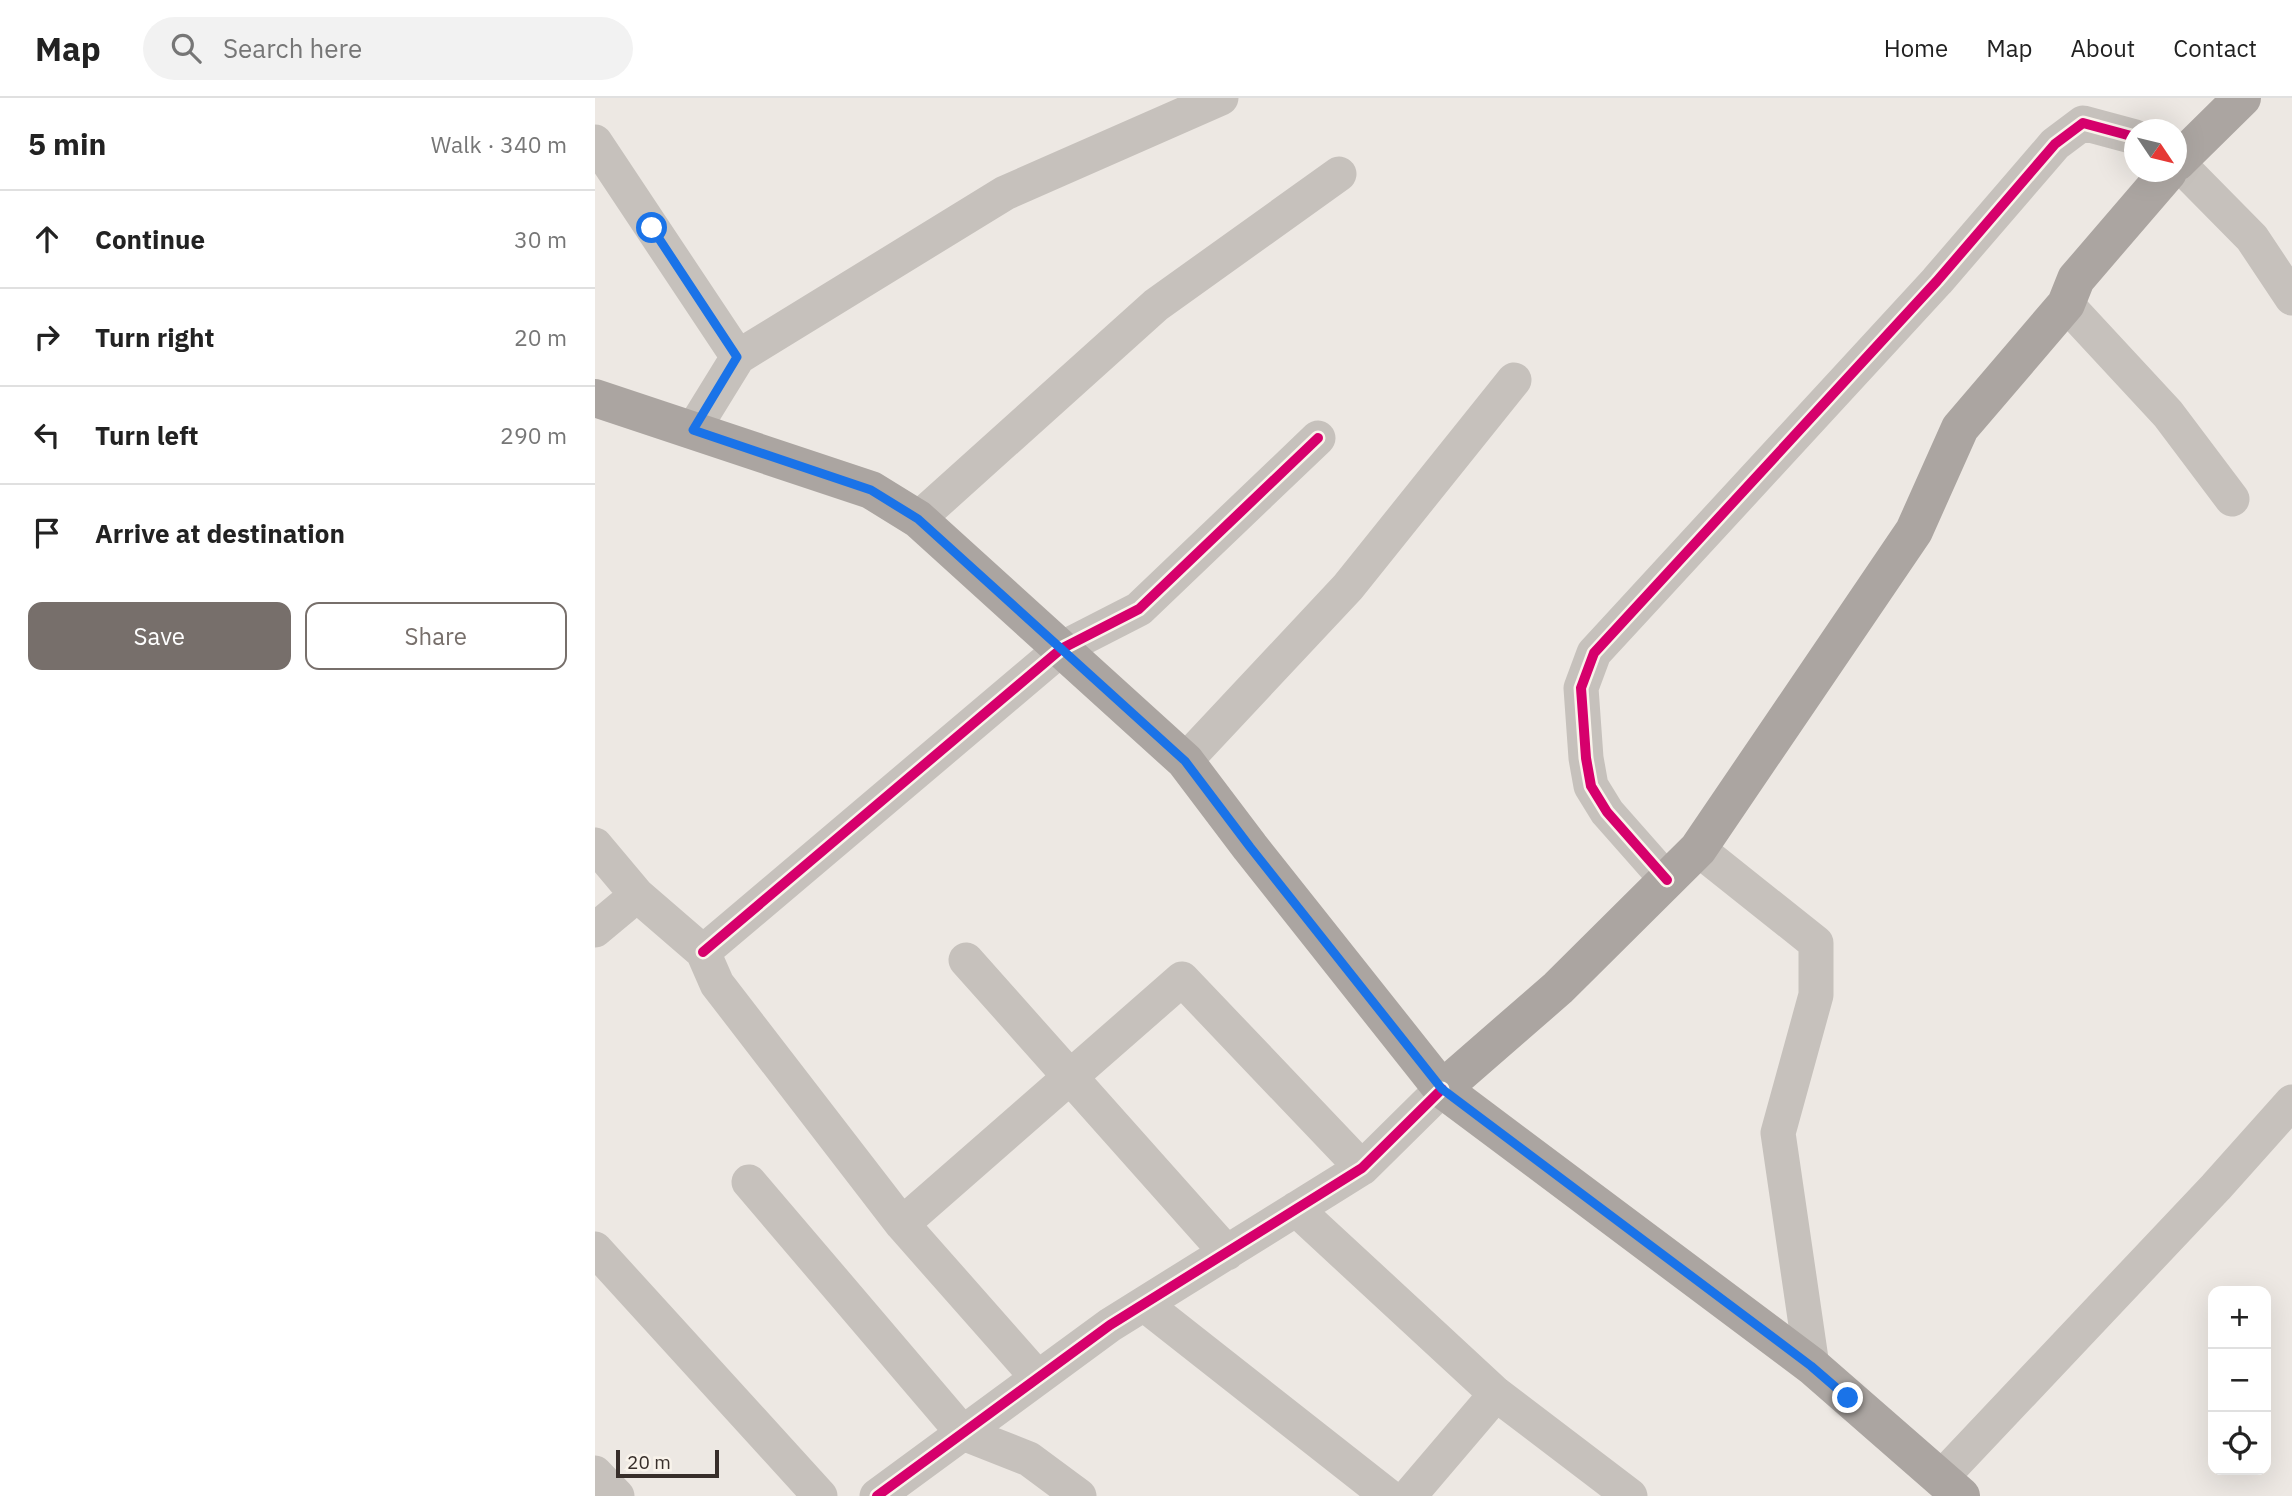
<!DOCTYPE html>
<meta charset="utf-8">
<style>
body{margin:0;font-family:"IBM Plex Sans",sans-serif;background:#f2f2f2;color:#222}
.controls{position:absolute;right:21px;bottom:21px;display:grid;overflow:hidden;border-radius:14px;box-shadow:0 7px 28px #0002}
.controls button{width:63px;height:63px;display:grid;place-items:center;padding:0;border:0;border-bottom:2px solid #e0e0e0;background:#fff;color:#222;font:35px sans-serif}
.compass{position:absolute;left:1529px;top:21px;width:63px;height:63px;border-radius:50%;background:#fff;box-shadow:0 7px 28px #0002;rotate:125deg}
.scale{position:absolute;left:21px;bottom:18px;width:103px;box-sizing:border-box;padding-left:7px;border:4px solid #372e2a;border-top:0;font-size:19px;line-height:24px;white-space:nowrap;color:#372e2a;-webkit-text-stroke:5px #f9f3eb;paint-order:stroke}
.stop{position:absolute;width:21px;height:21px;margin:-16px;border:5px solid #1a73e8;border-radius:50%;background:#fff}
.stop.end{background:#1a73e8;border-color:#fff;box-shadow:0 2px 7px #0008}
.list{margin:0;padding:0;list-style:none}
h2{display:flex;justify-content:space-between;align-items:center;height:91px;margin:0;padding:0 28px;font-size:30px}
h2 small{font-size:23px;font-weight:400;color:#767676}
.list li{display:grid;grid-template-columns:46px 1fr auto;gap:21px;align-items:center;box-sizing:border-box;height:98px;padding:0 28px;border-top:2px solid #e0e0e0}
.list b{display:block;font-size:26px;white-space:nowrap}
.list em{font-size:23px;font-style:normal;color:#767676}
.actions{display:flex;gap:14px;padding:21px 28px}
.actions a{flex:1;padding:16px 0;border:2px solid #776f6b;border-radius:14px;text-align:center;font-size:24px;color:#776f6b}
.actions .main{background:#776f6b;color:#fff}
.icon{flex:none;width:38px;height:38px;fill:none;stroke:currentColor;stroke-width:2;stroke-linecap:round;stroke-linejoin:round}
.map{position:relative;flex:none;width:1697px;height:1398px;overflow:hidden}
header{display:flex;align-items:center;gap:42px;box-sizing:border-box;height:98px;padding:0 35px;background:#fff;border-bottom:2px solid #e0e0e0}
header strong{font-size:33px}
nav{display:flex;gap:38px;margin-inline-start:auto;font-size:24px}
.search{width:490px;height:63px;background:#f2f2f2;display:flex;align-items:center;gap:18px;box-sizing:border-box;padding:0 24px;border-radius:38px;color:#767676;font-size:26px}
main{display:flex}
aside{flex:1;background:#fff}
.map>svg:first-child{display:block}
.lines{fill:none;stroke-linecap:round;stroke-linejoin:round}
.minor{stroke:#c6c1bc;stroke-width:35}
.major{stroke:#aba5a1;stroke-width:38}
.cycleway-casing{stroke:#f9f3eb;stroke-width:15}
.cycleway{stroke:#d6006c;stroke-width:10}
.route{stroke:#1a73e8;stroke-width:9}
</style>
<header>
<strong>Map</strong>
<div class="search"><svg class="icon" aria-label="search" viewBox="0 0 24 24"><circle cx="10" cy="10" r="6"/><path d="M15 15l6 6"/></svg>Search here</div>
<nav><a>Home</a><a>Map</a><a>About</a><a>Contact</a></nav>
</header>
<main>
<aside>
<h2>5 min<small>Walk · 340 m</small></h2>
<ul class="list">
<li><svg class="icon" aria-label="ahead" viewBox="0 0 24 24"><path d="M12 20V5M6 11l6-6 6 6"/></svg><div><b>Continue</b></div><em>30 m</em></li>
<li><svg class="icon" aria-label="right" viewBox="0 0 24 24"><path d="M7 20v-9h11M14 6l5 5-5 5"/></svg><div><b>Turn right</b></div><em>20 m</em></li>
<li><svg class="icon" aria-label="left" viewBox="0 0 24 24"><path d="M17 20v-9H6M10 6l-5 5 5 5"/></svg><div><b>Turn left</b></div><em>290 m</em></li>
<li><svg class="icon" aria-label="arrive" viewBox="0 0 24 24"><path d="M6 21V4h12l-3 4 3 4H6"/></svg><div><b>Arrive at destination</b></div></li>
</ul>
<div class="actions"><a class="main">Save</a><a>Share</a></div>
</aside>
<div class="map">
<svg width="1697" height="1398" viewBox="0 0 1697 1398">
<rect width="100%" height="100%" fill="#ede8e3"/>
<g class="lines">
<!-- minor -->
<path class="minor" d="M0 44 143 259
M1582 64 1657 140 1697 200
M1471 206 1573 316 1637 401
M98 332 143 259 410 95 626 0
M323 421 561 207 744 76
M590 663 753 489 919 282
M0 747 42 797 108 854 122 886 307 1126 443 1280
M1103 751 1221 845V897L1183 1035 1217 1268
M1072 782 1012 714 996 688 991 660 986 590 999 555 1342 183 1460 46 1488 25 1540 39
M0 832 42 797
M108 854 466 551 544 511 723 340
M371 862 632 1155
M154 1084 368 1335 434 1361 484 1398
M701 1111 901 1296 1035 1398
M307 1126 587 881 767 1070
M0 1151 225 1398
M549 1206 793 1398
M0 1375 22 1398
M1345 1381 1621 1089 1697 1004
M282 1398 515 1227 767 1070 847 991
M814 1398 901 1296"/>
<!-- major -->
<path class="major" d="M1582 64 1647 0
M0 300 276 392 323 421 590 663 655 749 847 991 1217 1268 1366 1398
M847 991 963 890 1103 751 1319 433 1365 330 1471 206 1481 181 1573 74"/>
<defs>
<path id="cycleway" d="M1072 782 1012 714 996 688 991 660 986 590 999 555 1342 183 1460 46 1488 25 1540 39
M108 854 466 551 544 511 723 340
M282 1398 515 1227 767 1070 847 991"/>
</defs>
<!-- cycleway casing -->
<use href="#cycleway" class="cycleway-casing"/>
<!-- cycleway -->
<use href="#cycleway" class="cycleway"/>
</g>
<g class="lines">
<!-- route -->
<path class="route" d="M57 130 142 259 98 332 276 392 323 421 590 663 655 749 847 991 1216 1268 1253 1300"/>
</g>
</svg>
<div class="controls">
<button>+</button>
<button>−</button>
<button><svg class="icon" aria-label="locate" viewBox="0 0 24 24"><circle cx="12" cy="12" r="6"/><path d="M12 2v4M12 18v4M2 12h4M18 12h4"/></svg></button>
</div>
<svg class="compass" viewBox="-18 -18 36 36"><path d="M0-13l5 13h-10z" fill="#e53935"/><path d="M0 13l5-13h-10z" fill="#767676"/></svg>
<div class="scale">20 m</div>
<div class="stop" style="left:57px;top:130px"></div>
<div class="stop end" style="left:1253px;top:1300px"></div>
</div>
</main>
